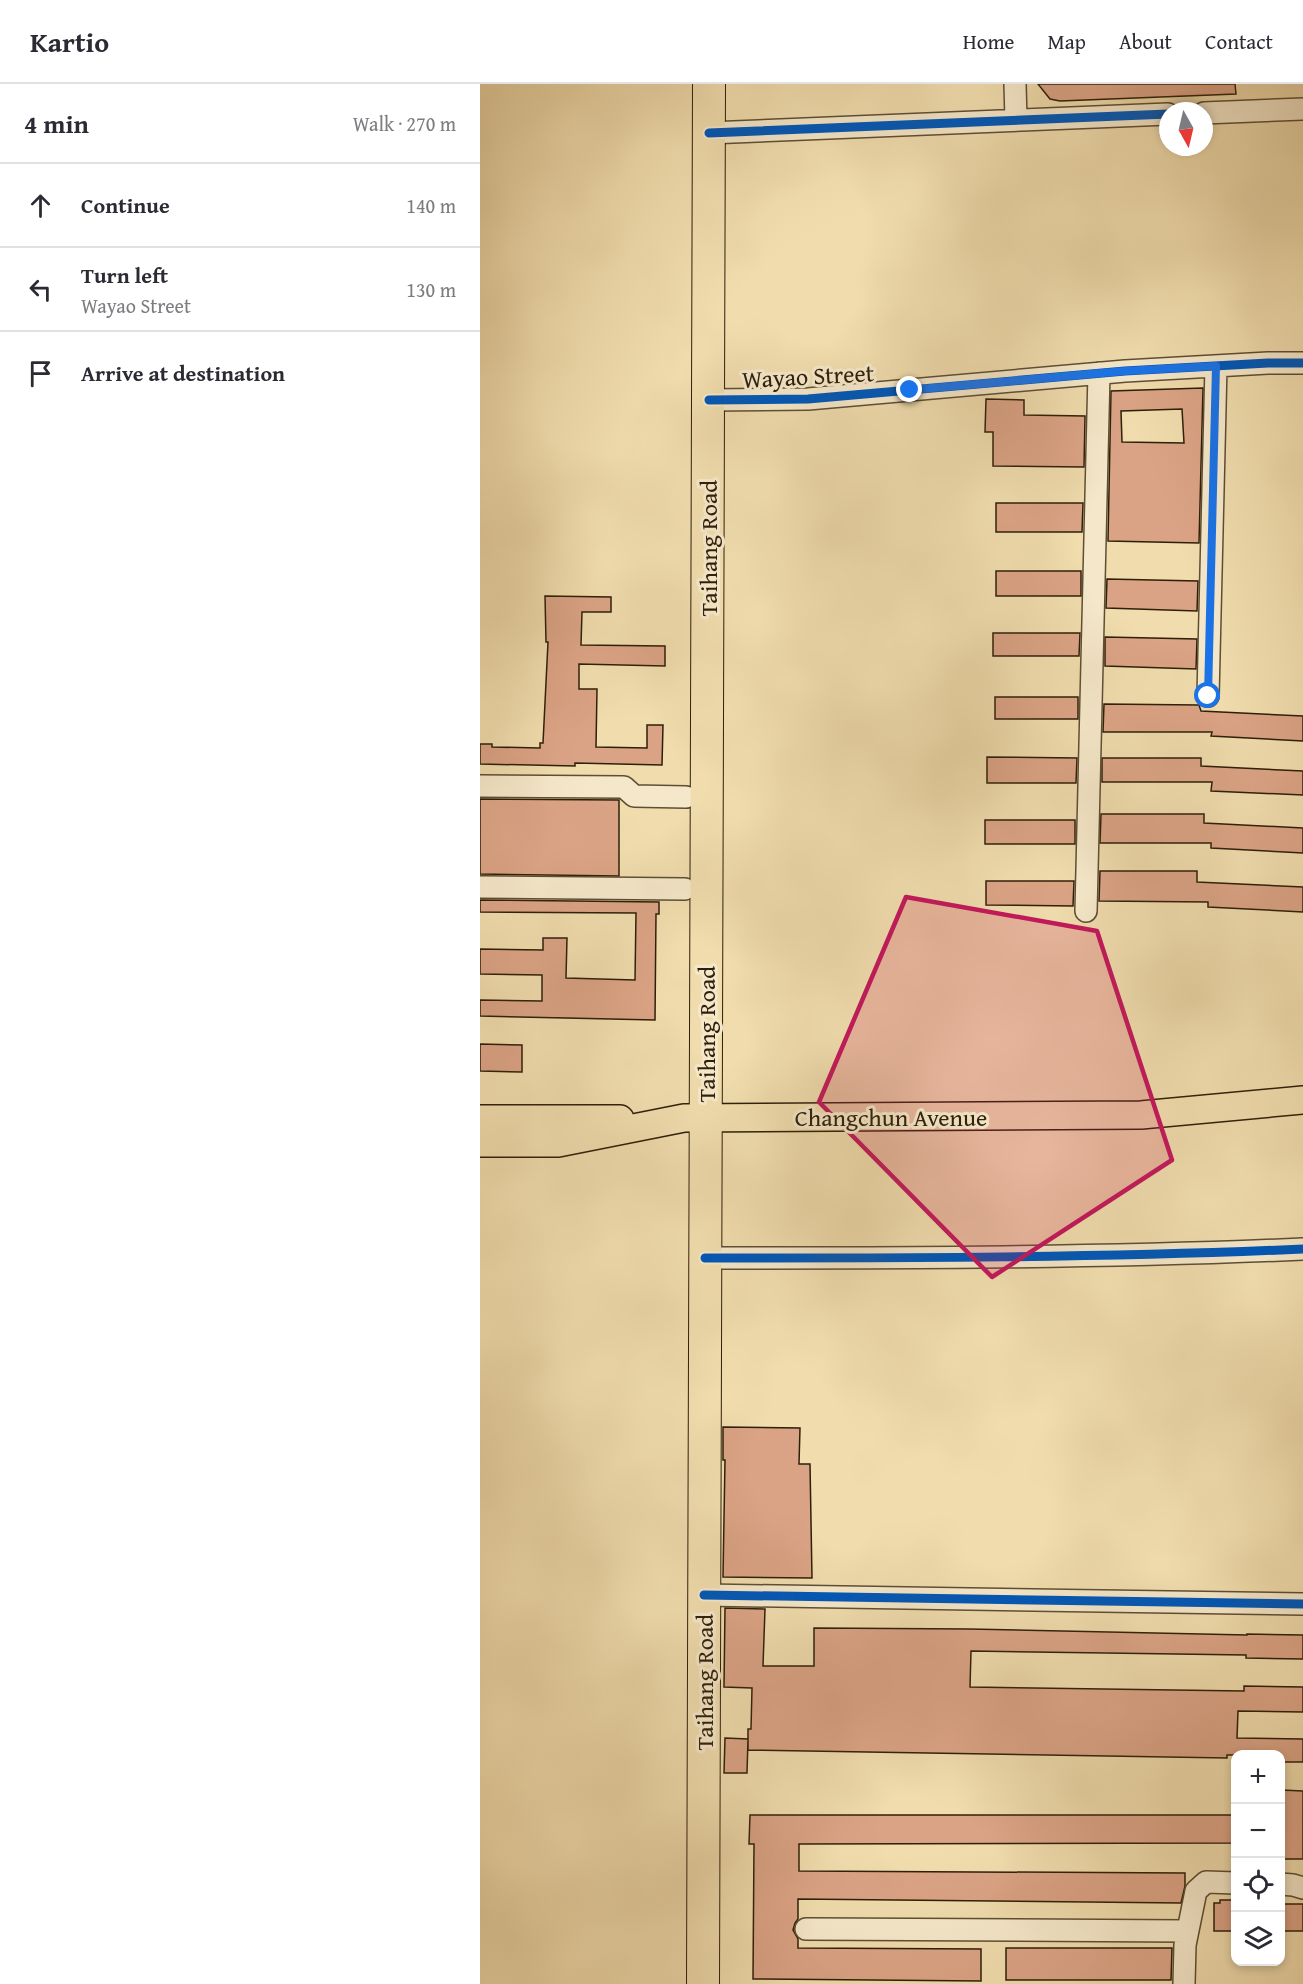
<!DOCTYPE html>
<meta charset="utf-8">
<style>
body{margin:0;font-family:"Gentium Book Plus",serif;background:#f2f2f3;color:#2b2b33}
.controls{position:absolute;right:18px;bottom:18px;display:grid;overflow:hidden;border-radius:12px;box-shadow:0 3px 9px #0003}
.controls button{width:54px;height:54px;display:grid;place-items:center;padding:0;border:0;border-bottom:2px solid #e1e1e2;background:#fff;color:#2b2b33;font:30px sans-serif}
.compass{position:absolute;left:679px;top:18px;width:54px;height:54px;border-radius:50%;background:#fff;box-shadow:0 3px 9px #0003;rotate:172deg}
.stop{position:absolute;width:18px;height:18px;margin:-14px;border:4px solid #1a73e8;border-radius:50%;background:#fff}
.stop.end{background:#1a73e8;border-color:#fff;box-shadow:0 2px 6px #0008}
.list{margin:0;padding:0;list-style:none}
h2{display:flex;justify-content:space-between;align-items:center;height:78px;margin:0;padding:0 24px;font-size:26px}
h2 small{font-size:20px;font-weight:400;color:#7c7c81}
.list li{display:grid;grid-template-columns:39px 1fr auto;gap:18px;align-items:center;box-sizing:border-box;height:84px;padding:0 24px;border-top:2px solid #e1e1e2}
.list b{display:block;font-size:22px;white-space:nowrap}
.list p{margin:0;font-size:20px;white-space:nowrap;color:#7c7c81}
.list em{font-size:20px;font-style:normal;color:#7c7c81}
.icon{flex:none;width:33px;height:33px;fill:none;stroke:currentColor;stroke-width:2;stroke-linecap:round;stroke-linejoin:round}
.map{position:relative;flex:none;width:823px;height:1900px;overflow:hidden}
header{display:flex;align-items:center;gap:36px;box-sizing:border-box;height:84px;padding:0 30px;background:#fff;border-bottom:2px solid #e1e1e2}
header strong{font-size:28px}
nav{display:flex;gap:33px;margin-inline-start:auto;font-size:21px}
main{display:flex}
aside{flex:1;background:#fff}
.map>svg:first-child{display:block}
.building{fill:#daa385;stroke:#2e1f0a;stroke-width:1.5;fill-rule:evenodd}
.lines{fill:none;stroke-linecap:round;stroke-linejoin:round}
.minor-casing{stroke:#5e4e33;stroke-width:24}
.major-casing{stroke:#2e1f0a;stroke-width:30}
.highway-casing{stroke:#2e1f0a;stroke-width:34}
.minor{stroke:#f5e8ca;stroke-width:21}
.major{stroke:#f0dcad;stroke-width:27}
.highway{stroke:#f0dcad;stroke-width:32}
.cycleway-casing{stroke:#f5e8ca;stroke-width:13}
.cycleway{stroke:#0057b8;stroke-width:9}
.route{stroke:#1a73e8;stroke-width:8}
.marked{fill:#c2185b;fill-opacity:0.2;stroke:#c2185b;stroke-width:4.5;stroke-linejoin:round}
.labels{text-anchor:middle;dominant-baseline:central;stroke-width:6;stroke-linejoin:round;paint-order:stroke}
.street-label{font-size:24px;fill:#2e1f0a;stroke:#f5e8ca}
</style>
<header>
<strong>Kartio</strong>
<nav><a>Home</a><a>Map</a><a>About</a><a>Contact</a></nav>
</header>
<main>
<aside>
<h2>4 min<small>Walk · 270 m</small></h2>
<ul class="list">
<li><svg class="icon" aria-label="ahead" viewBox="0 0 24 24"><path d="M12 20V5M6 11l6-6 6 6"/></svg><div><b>Continue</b></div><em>140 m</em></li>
<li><svg class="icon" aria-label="left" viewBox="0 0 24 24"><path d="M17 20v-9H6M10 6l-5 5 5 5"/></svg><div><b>Turn left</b><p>Wayao Street</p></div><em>130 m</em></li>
<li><svg class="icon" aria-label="arrive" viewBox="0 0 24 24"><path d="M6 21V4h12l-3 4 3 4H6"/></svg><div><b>Arrive at destination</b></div></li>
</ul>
</aside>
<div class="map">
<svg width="823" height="1900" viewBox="0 0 823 1900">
<rect width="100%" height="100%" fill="#f0dcad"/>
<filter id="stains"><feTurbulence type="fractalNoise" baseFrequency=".00333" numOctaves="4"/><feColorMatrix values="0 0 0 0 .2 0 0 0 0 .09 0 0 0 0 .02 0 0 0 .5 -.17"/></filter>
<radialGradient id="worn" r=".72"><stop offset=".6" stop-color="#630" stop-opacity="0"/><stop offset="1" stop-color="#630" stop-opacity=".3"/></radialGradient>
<!-- building -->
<path class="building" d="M558 0H755L756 10 580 17 570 15Z
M723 304 719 459 628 457 631 307ZM702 325 704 359 642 358 641 327Z
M506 315 544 316V331L605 332 604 383 513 382V348H505Z
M516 419H603L602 448H516Z
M516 487H601V512H516Z
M627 495 718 497 717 527 626 524Z
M65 512 131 513V528H102L101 561 185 562V582L99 580V605H117L116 663 167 664V641H183L182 681 95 679V682L0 680V660H12V663L60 664V659H63L68 558H66Z
M513 549H600L599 572H513Z
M625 553 717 555 716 585 625 582Z
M515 613H598V635H515Z
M624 620 719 621 721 627 823 632V657L731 652 732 648H623Z
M507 673 597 674 596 699H507Z
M622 674H721V682L823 687V711L731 707 732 698H622Z
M0 715 139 716V792L0 790Z
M621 730H724V739L823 744V769L731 764V759H620Z
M505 736H595V760H505Z
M620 787H717V798L823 803V828L728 823V818L619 817Z
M506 797H594L593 822 506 821Z
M0 816 179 818V830H176L175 936 0 932V916L62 917V891L0 890V865L63 866V854H87L86 894 155 896 156 829 0 828Z
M0 960 42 961V988L0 987Z
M243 1343 320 1344 319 1380H330L332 1494 243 1493 245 1376H243Z
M245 1524 285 1525 283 1582H334V1544L489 1545 767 1551V1550L823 1551V1575L766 1574V1571L491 1567 490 1603 764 1607V1602L823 1603V1628L758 1627 757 1654 823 1655V1678H801V1671H747V1674L268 1666V1645H271L272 1604 244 1603Z
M245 1654 268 1655 267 1689H244Z
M801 1706 823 1707V1775H801Z
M270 1731H756V1759L319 1760V1787L705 1789V1802L701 1819 318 1815V1835L315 1839 313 1846 318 1855V1864L501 1865V1897L273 1895 274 1760H269Z
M740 1816H756V1847H734V1819H740Z
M801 1820H823V1847H801Z
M526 1864H692L691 1896H526Z"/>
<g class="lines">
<defs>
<path id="minor" d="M535 0 536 36
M724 29 823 25
M229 49 688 30
M229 316 328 315 645 287 788 279H823
M728 612 736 282
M0 702 144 703 154 712 206 713
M0 803 205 805
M606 827 619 289
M225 1174C424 1174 624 1174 823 1165
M224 1511 823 1520
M800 1800 813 1801 823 1804
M326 1845 708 1847
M704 1900 705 1861 716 1807 726 1798 756 1799"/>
<path id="major" d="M0 1035H140
M0 1059H78L204 1034 661 1031 823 1016"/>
<path id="highway" d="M223 1900 229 0"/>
</defs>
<!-- minor casing -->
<use href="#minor" class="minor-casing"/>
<!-- major casing -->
<use href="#major" class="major-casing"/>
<!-- highway casing -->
<use href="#highway" class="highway-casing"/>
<!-- minor -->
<use href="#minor" class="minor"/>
<!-- major -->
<use href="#major" class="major"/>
<!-- highway -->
<use href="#highway" class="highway"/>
<defs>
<path id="cycleway" d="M229 49 688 30
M229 316 328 315 645 287 788 279H823
M225 1174C424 1174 624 1174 823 1165
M224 1511 823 1520"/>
</defs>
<!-- cycleway casing -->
<use href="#cycleway" class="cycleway-casing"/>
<!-- cycleway -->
<use href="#cycleway" class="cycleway"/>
</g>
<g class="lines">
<!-- route -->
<path class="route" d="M430 306 645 287 736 282 728 612"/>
</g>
<!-- marked area -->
<path class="marked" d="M426 813 617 847 692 1076 512 1193 339 1018Z"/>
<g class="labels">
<!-- street labels -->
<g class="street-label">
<text transform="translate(328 292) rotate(-3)">Wayao Street</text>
<text transform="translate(228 464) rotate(-90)">Taihang Road</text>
<text transform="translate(226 950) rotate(-90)">Taihang Road</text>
<text x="411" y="1033">Changchun Avenue</text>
<text transform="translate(224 1598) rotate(-90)">Taihang Road</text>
</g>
</g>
<rect width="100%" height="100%" filter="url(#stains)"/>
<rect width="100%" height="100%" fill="url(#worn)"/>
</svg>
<div class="controls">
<button>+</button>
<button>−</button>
<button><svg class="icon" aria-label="locate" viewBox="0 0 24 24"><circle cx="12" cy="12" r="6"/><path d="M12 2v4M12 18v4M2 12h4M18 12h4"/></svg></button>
<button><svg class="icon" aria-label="layers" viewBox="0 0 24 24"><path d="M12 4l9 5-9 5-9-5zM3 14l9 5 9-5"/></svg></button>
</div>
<svg class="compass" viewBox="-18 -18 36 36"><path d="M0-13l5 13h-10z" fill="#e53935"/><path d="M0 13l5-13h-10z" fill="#7c7c81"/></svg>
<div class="stop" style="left:728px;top:612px"></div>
<div class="stop end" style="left:430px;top:306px"></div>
</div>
</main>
